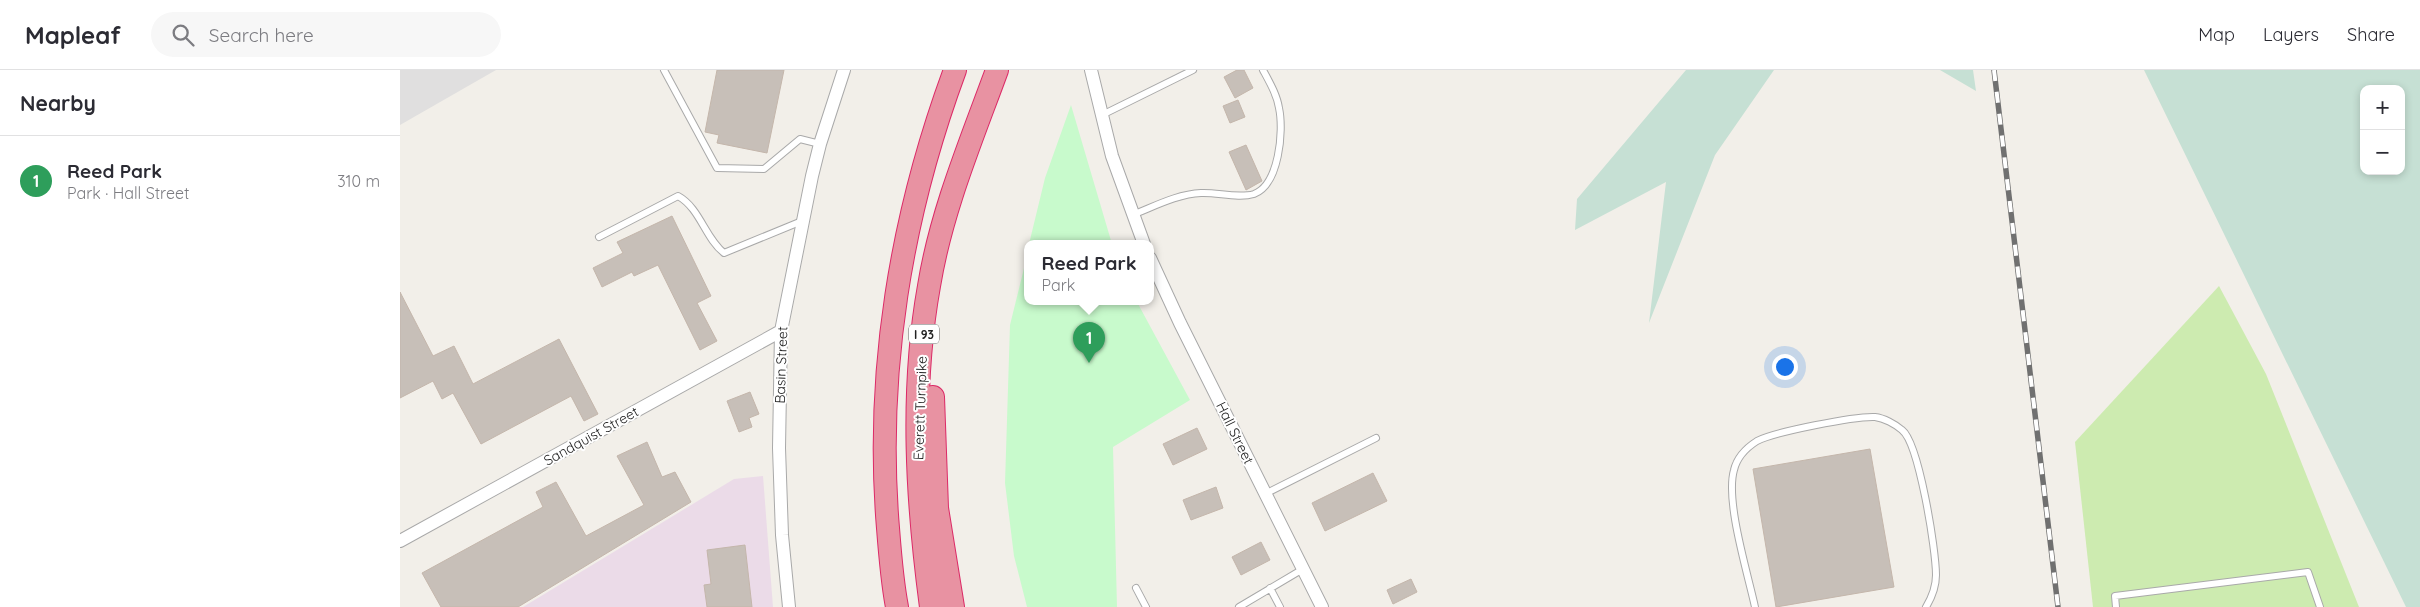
<!DOCTYPE html>
<meta charset="utf-8">
<style>
body{margin:0;font-family:Quicksand,sans-serif;background:#f7f7f7;color:#2b2b33}
.controls{position:absolute;right:15px;top:15px;display:grid;overflow:hidden;border-radius:10px;box-shadow:0 2px 8px #0003}
.controls button{width:45px;height:45px;display:grid;place-items:center;padding:0;border:0;border-bottom:1px solid #e1e1e2;background:#fff;color:#2b2b33;font:25px sans-serif}
.you{position:absolute;left:1384px;top:296px;width:18px;height:18px;margin:-12px;border:4px solid #fff;border-radius:50%;background:#1a73e8;box-shadow:0 0 0 8px #1a73e833}
.badge{display:grid;place-items:center;width:32px;height:32px;border-radius:50%;background:#d40000;color:#fff;font-size:16px;font-weight:700}
.pin{position:absolute;translate:-50% -41px;filter:drop-shadow(0 1px 2px #0008)}
.pin::after{content:'';position:absolute;top:26px;width:18px;height:15px;background:inherit;clip-path:polygon(0 0,100% 0,50% 100%)}
.popup{position:absolute;left:624px;top:170px;width:130px;height:65px;box-sizing:border-box;display:grid;place-content:center;border-radius:10px;background:#fff;filter:drop-shadow(0 1px 4px #0005);font-size:16px;white-space:nowrap;color:#7c7c81}
.popup b{font-size:19px;color:#2b2b33}
.popup::after{content:'';position:absolute;left:50%;top:100%;margin-left:-10px;border:10px solid transparent;border-top-color:#fff}
.list{margin:0;padding:0;list-style:none}
h2{display:flex;justify-content:space-between;align-items:center;height:65px;margin:0;padding:0 20px;font-size:21px}
h2 small{font-size:16px;font-weight:400;color:#7c7c81}
.list li{display:grid;grid-template-columns:32px 1fr auto;gap:15px;align-items:center;box-sizing:border-box;height:90px;padding:0 20px;border-top:1px solid #e1e1e2}
.list b{display:block;font-size:19px;white-space:nowrap}
.list p{margin:0;font-size:16px;white-space:nowrap;color:#7c7c81}
.list em{font-size:16px;font-style:normal;color:#7c7c81}
.icon{flex:none;width:28px;height:28px;fill:none;stroke:currentColor;stroke-width:2;stroke-linecap:round;stroke-linejoin:round}
.map{position:relative;flex:none;width:2020px;height:537px;overflow:hidden}
header{display:flex;align-items:center;gap:30px;box-sizing:border-box;height:70px;padding:0 25px;background:#fff;border-bottom:1px solid #e1e1e2}
header strong{font-size:24px}
nav{display:flex;gap:28px;margin-inline-start:auto;font-size:18px}
.search{width:350px;height:45px;background:#f7f7f7;display:flex;align-items:center;gap:12px;box-sizing:border-box;padding:0 18px;border-radius:28px;color:#7c7c81;font-size:19px}
main{display:flex}
aside{flex:1;background:#fff}
.map>svg:first-child{display:block}
.residential{fill:#e0dfdf}
.industrial{fill:#ebdbe8}
.grass{fill:#cdebb0}
.wetland{fill:#c6e0d4;fill-rule:evenodd}
.park{fill:#c8facc}
.building{fill:#c7bfb8;stroke:#c4b6ab}
.lines{fill:none;stroke-linecap:round;stroke-linejoin:round}
.service-casing{stroke:#a9a9a9;stroke-width:8}
.minor-casing{stroke:#a9a9a9;stroke-width:14}
.motorway-casing{stroke:#dc2a67;stroke-width:24}
.service{stroke:#fff;stroke-width:6}
.minor{stroke:#fff;stroke-width:12}
.motorway{stroke:#e892a2;stroke-width:22}
.rail-casing{stroke:#707070;stroke-width:5.5}
.rail{stroke:#fff;stroke-width:4;stroke-dasharray:11;stroke-linecap:butt}
.labels{text-anchor:middle;dominant-baseline:central;stroke-width:4;stroke-linejoin:round;paint-order:stroke}
.shield{fill:#fff;stroke:#646464;stroke-width:1}
.shield-label{font-size:12px;font-weight:bold;fill:#222}
.street-label{font-size:14px;fill:#222;stroke:#fff}
</style>
<header>
<strong>Mapleaf</strong>
<div class="search"><svg class="icon" aria-label="search" viewBox="0 0 24 24"><circle cx="10" cy="10" r="6"/><path d="M15 15l6 6"/></svg>Search here</div>
<nav><a>Map</a><a>Layers</a><a>Share</a></nav>
</header>
<main>
<aside>
<h2>Nearby<small></small></h2>
<ul class="list">
<li><span class="badge" style="background:#2e9e5b">1</span><div><b>Reed Park</b><p>Park · Hall Street</p></div><em>310 m</em></li>
</ul>
</aside>
<div class="map">
<svg width="2020" height="537" viewBox="0 0 2020 537">
<rect width="100%" height="100%" fill="#f2efe9"/>
<!-- residential -->
<path class="residential" d="M0 0H96L0 55Z"/>
<!-- industrial -->
<path class="industrial" d="M363 406 373 537H123L334 409Z"/>
<!-- grass -->
<path class="grass" d="M1819 216 1866 304 1959 537H1693L1675 372Z"/>
<!-- wetland -->
<path class="wetland" d="M1286 0H1374L1315 85 1249 253 1266 112 1175 160 1177 129Z
M1540 0H1573L1576 21Z
M1744 0H2020V537H2006ZM1964 19H2001V101H1964Z"/>
<!-- park -->
<path class="park" d="M671 35 712 174H629L645 108Z
M628 182V232H737L790 330 713 377 717 537H627L614 486 605 413 610 255Z"/>
<!-- building -->
<path class="building" d="M317 0H384L367 83 317 73 319 65 305 62Z
M837 0H844L853 18 835 28 824 7Z
M838 30 845 47 830 53 823 36Z
M846 75 862 111 846 120 829 82Z
M272 146 311 226 297 233 317 271 300 280 258 195 234 206 232 202 202 217 193 198 223 183 217 172Z
M0 222 33 286 54 276 73 314 159 269 198 344 184 351 171 326 81 374 53 323 42 329 33 311 0 328Z
M350 322 359 344 349 348 352 357 339 362 327 331Z
M797 358 807 379 773 395 763 374Z
M247 372 262 407 275 402 291 432 118 537H41L22 503 143 437 136 422 156 412 186 466 244 435 217 386Z
M1470 379 1494 517 1376 537 1353 399Z
M973 403 987 431 925 461 912 433Z
M816 417 823 438 791 450 783 430Z
M861 472 870 490 841 505 832 487Z
M345 475 352 537H307L304 515 311 514 307 480Z
M1011 509 1017 522 993 534 987 520Z"/>
<g class="lines">
<defs>
<path id="service" d="M264 0 317 98 364 99 400 69 420 74
M702 45 793 0
M732 145C753 137 777 124 801 123 817 122 838 129 854 124 879 115 884 61 879 38 877 25 870 13 863 0
M199 167 278 126C300 138 305 168 324 183L402 151
M865 424 976 368
M736 518 746 537
M870 518 880 537
M839 537 903 499
M1355 537C1348 504 1325 431 1334 400 1337 387 1346 378 1357 371 1374 362 1455 346 1475 347 1484 348 1495 354 1502 360 1519 373 1536 480 1536 505 1536 517 1532 527 1526 537
M1716 537 1715 526 1908 502 1920 537"/>
<path id="minor" d="M691 0 712 86 744 174
M750 188 780 253 922 537
M0 471 381 261
M389 537 382 465 379 378 381 261 412 106 420 74 444 0"/>
<path id="motorway" d="M533 327 537 438 553 537
M497 537C492 511 490 484 488 458 475 302 501 146 555 0
M531 537C517 432 510 322 529 216 541 142 571 71 597 0"/>
</defs>
<!-- service casing -->
<use href="#service" class="service-casing"/>
<!-- minor casing -->
<use href="#minor" class="minor-casing"/>
<!-- motorway casing -->
<use href="#motorway" class="motorway-casing"/>
<!-- service -->
<use href="#service" class="service"/>
<!-- minor -->
<use href="#minor" class="minor"/>
<!-- motorway -->
<use href="#motorway" class="motorway"/>
<defs>
<path id="rail" d="M1594 0 1658 537"/>
</defs>
<!-- rail casing -->
<use href="#rail" class="rail-casing"/>
<!-- rail -->
<use href="#rail" class="rail"/>
</g>
<g class="labels">
<!-- shield labels -->
<rect class="shield" x="509" y="254.5" width="30" height="19" rx="4"/>
<g class="shield-label">
<text x="524" y="264">I 93</text>
</g>
<!-- street labels -->
<g class="street-label">
<text transform="translate(381 295) rotate(-88)">Basin Street</text>
<text transform="translate(520 338) rotate(-88)">Everett Turnpike</text>
<text transform="translate(835 363) rotate(64)">Hall Street</text>
<text transform="translate(191 366) rotate(-29)">Sandquist Street</text>
</g>
</g>
</svg>
<div class="controls">
<button>+</button>
<button>−</button>
</div>
<div class="you"></div>
<div class="pin badge" style="left:689px;top:293px;background:#2e9e5b">1</div>
<div class="popup"><b>Reed Park</b>Park</div>
</div>
</main>
